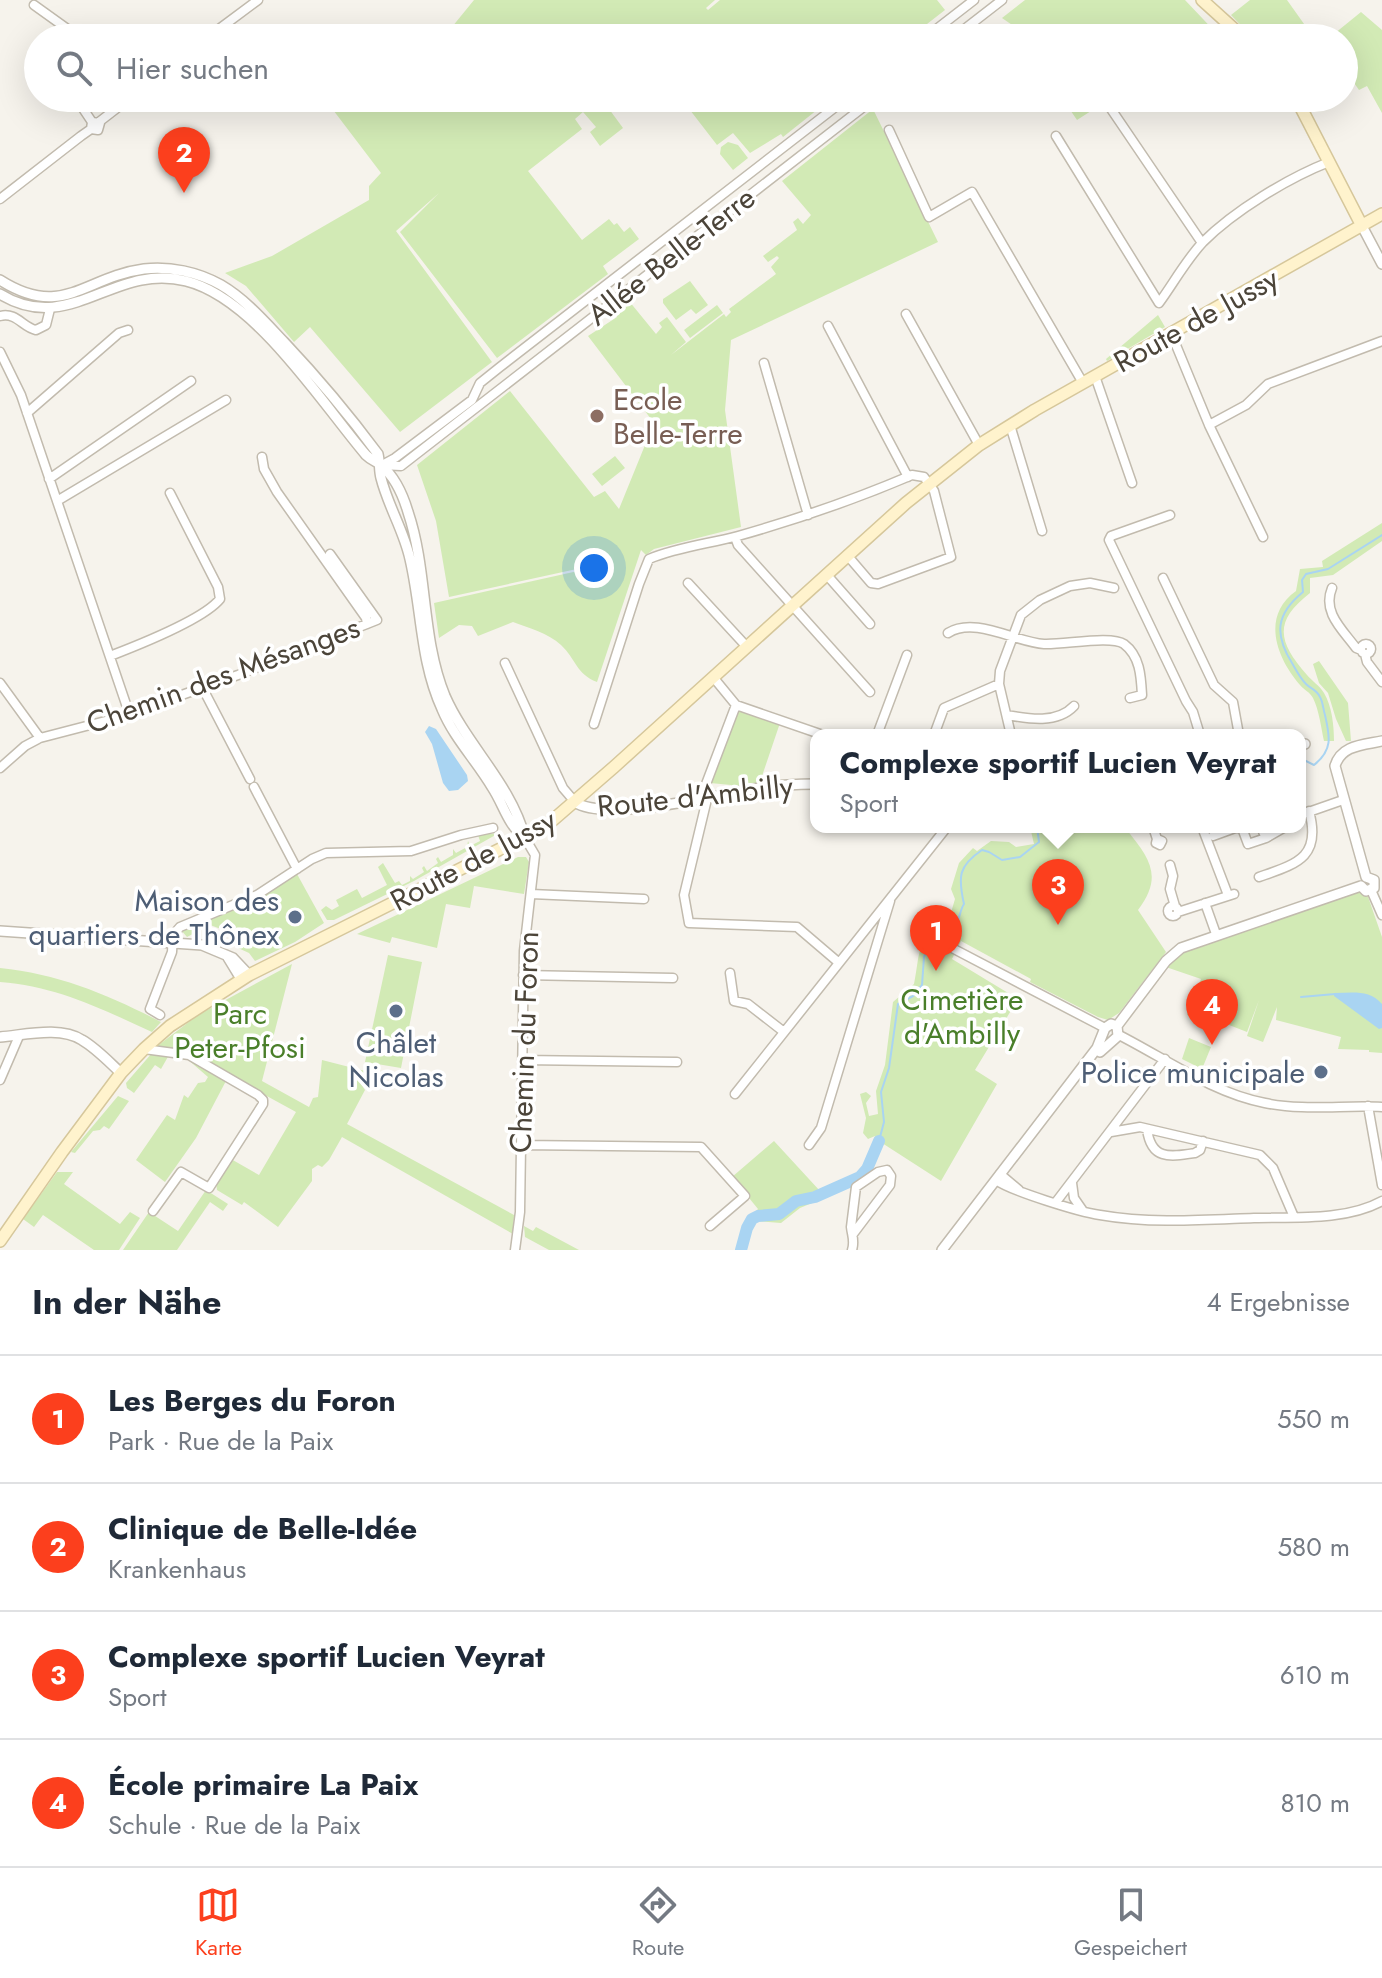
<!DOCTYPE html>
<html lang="de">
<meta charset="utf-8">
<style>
body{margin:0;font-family:Jost,sans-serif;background:#f6f6f7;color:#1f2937}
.you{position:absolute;left:594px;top:568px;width:28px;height:28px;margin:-20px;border:6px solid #fff;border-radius:50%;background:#1a73e8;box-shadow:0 0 0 12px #1a73e833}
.badge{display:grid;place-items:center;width:52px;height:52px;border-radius:50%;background:#fc3f1d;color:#fff;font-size:26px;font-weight:700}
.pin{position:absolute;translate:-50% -66px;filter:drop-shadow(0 2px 4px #0008)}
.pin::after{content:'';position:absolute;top:42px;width:28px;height:24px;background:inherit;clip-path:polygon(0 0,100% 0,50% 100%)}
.popup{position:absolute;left:810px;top:729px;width:496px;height:104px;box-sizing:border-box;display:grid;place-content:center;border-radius:16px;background:#fff;filter:drop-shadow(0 2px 6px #0005);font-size:26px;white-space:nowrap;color:#747a83}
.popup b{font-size:30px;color:#1f2937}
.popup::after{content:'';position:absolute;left:50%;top:100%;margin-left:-16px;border:16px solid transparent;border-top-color:#fff}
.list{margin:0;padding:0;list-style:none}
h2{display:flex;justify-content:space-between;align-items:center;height:104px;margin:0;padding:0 32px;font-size:34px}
h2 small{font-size:26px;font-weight:400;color:#747a83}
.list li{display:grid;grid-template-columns:52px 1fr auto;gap:24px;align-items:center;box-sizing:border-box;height:128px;padding:0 32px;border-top:2px solid #e0e1e3}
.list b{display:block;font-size:30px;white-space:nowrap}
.list p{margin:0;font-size:26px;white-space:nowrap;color:#747a83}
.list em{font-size:26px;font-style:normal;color:#747a83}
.icon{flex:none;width:44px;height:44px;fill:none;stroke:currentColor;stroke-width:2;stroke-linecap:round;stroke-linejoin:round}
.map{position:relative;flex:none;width:1382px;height:1250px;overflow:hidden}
.search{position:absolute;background:#fff;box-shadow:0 8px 32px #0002;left:24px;right:24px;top:24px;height:88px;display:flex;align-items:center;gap:20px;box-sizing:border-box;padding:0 28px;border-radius:44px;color:#747a83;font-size:30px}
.sheet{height:616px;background:#fff}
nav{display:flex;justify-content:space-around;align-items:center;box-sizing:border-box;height:112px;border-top:2px solid #e0e1e3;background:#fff;font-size:22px;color:#747a83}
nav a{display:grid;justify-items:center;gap:4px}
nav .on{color:#fc3f1d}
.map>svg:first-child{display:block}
.green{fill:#d2eab5}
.water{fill:#a9d4f2}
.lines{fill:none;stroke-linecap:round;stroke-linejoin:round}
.stream{stroke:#a9d4f2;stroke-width:2}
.river{stroke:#a9d4f2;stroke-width:12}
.minor-casing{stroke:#c2bbae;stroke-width:11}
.tertiary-casing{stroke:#c2bbae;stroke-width:12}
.secondary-casing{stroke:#d6c79b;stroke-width:14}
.minor{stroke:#fff;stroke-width:8}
.tertiary{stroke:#fff;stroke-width:9}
.secondary{stroke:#fff3cd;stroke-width:11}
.education-dot{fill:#8d6e63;stroke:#fff;stroke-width:3}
.service-dot{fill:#5c6f8a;stroke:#fff;stroke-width:3}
.labels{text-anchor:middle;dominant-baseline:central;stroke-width:7;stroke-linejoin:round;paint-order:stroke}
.street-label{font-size:30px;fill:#4b4439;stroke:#fff}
.education-label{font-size:30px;fill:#785e54;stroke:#fff;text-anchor:start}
.service-label{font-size:30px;fill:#4e5e75;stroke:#fff;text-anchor:end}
.park-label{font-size:30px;fill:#4a7f2a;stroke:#fff}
</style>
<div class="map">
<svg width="1382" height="1250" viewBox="0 0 1382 1250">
<rect width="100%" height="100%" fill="#f6f3ec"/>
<!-- green -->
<path class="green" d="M474 0H715L706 8 708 10 720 0H937L945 10 909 38H443Z
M1025 0H1185L1221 38H1031L1002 18Z
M1250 0H1287L1314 38H1253L1231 15Z
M1361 12 1382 30V113L1367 86 1359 90 1352 80 1344 84V38H1329Z
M324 98H601L623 128 600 146 590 132 596 127 583 112 575 119 582 129 528 171 582 240 609 219 614 225 617 223 624 232 630 227 639 239 603 266 608 274 497 358 400 232 439 193 396 231 492 362 400 432 310 327 294 342 246 286 225 273 272 256 369 200V186L381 173Z
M687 98 695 101 697 98H832L783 137 781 134 750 153 733 133 717 145 683 101Z
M1062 98H1103L1105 102 1077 120Z
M873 109 938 242 731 340 725 410 741 527 654 549 646 555 641 550 597 682C576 674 576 659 561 645 548 633 529 628 513 622L478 636 472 626 459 625 439 638 434 603 596 567 595 565 449 597 436 521 417 465 510 391 594 497 605 491 619 509 654 423 588 336 617 317 614 309 629 301 656 334 662 327 659 323 667 317 686 342 671 355 724 314 726 317 731 312 729 309 776 274 771 267 779 258 777 256 768 262 763 256 797 230 793 222 798 218 803 224 811 215 782 181Z
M728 142 738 145 748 158 733 170 720 154 721 147Z
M690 281 708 305 696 314 691 309 676 320 663 303V299Z
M717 305 723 313 690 338 684 330Z
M1158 315 1165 327 1107 361 1106 359Z
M615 456 625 468 602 486 592 474Z
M1382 523V541L1333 575 1310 578V593C1274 621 1277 641 1307 675 1312 681 1320 686 1324 693 1332 706 1334 726 1334 741H1324C1321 727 1319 710 1313 698 1310 692 1304 690 1300 685 1276 657 1261 616 1296 591L1300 569 1323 567 1322 561Z
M1319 661 1348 703 1351 741H1346L1336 719 1328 693 1319 683 1313 664Z
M737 708 780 723 760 782 731 789V785L710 783Z
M1030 827H1134L1127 830C1149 858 1164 876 1138 910L1166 952 1119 1013 1108 1020 1098 1017 1030 982 1031 979 961 941 952 959 1018 999 975 1070 997 1084 941 1181 882 1143 873 1141 875 1136 868 1139 863 1133 866 1118 860 1094 866 1092 871 1096 866 1103 869 1116 878 1114 876 1091 885 1065 893 1002 914 984C921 950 914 944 947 926L955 899 951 889 959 863 973 848 977 851 991 841 1009 842 1016 847 1034 844Z
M499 833 414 881 334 920H327L321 910 326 906 332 910 339 906 336 900 357 889 362 898 387 885 378 867 383 863 395 883 399 881 402 885 410 881V876L413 879 424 872 422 868 424 866 427 871 438 863 436 859 438 857 441 862 453 855V849L456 853 467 847 468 841 470 846 480 841 478 835Z
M518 857H526L529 862 524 894 474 886 470 908 446 904 437 948 392 937 390 943 357 934Z
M297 874 324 923 295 942 255 961 249 953 238 948 241 940 230 936 229 932 210 925 187 937 181 930 270 890Z
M1361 886 1366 891 1382 937V1053L1369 1052V1050L1338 1049 1341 1037 1276 1020 1277 1007 1263 1042 1247 1036 1259 1000 1247 1032 1201 1014 1196 1017 1187 1015 1201 979 1163 966 1172 955Z
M388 955 422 962 401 1068 365 1062Z
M292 964 262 1081 309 1107 313 1098 318 1097 322 1060 365 1071 361 1084 365 1090 347 1124 514 1215 513 1234 342 1137 329 1160 322 1167 318 1165 312 1169V1181L278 1227 244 1202 242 1205 217 1190 216 1183 231 1159 259 1175 296 1112 194 1056 156 1047 198 1015Z
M0 968C59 974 109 995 161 1022L152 1032C102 1009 56 986 0 982Z
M1189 1038 1211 1047 1202 1069 1182 1059Z
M152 1053 169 1055 161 1069 155 1065 134 1093 127 1088 126 1083Z
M186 1058 227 1079 196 1138 165 1182 136 1160 167 1115 175 1120 184 1095 188 1098 198 1083 205 1082 208 1077Z
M118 1096 129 1101 109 1129 104 1126 100 1130 93 1131 75 1153 71 1152Z
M774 1141 820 1191 795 1199 775 1212 760 1213 753 1217 747 1223 737 1250 748 1219 758 1209 732 1177Z
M57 1172H73L64 1184 120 1224 130 1212 140 1218 119 1250H94L43 1215 34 1227 23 1219Z
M868 1173 853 1186 800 1208 781 1223 756 1221 781 1217 800 1203 815 1199Z
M206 1190 228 1204 223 1211 210 1202 177 1250H123L149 1212 178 1231Z
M524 1226 533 1231 536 1227 579 1250H549L525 1237Z"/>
<!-- water -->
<path class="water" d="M429 726 436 729 467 775 468 781 458 790 449 791 443 783 432 744 425 732Z
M1334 993C1352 993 1369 989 1382 1004V1028L1379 1029 1334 996Z"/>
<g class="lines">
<!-- stream -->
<path class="stream" d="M1300 758 1314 765C1333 750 1330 737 1325 715 1323 709 1323 702 1320 697 1317 690 1311 689 1306 684 1300 678 1296 670 1292 663 1274 634 1276 614 1303 592L1302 580 1306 574 1328 569 1382 535
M1301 997 1335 994
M879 1141 884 1122 881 1092 889 1068 898 1004 913 996 922 985 924 957 931 941C937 936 946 935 952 931 959 926 959 911 964 904 958 877 958 866 982 850L989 852 1002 860 1020 857 1039 842 1037 827"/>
<!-- river -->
<path class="river" d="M741 1250 747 1228 752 1219 758 1216 779 1214 796 1201 815 1197 860 1177 867 1169 879 1141"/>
<defs>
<path id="minor" d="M34 5 80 38
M207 38 258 0
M925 38 974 0
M953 38 1002 0
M76 98 92 122
M1107 103 1202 243
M99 122 130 98
M889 130 929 217 972 192 1083 383
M1056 136 1159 303C1173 284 1186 260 1203 242 1234 211 1288 178 1329 162
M0 199 81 136 91 129 98 130 100 123 92 122 91 129
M906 314 979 445
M0 316C17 312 22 327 36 330L46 325 50 309
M828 326 908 477
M1171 333 1209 425 1263 537
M0 352 21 395 129 713
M764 363 808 515
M1095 376 1132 483
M27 413 119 333 128 330
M1010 425 1042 531
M1209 425 1246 405 1268 384 1382 341
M262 457 264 469 277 492 366 618 367 624
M381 465 401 466 875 98
M382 465 395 458 472 400 480 383 500 367 847 98
M49 479 191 381
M57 501 226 400
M1170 515 1111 536 1109 540 1186 701 1193 712 1200 735
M735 537 738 545 870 692
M826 574 870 624
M1163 578 1214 685 1233 702 1239 735
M688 583 747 647
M1332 588C1322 612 1342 629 1356 648L1361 650
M948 633C975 616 1015 642 1044 644 1064 645 1111 635 1124 644 1140 656 1141 676 1142 695L1130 698
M1361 649a5 5 0 1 1 10 0a5 5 0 1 1-10 0Z
M1365 654 1367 662 1382 682
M110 656C136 646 203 620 220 599L218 587 170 493
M505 663 563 788 575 802
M713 677 736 705
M0 683 40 738
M202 687 250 779
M1007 715C1029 719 1057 724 1074 706
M594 724 639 584 649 559C678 547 708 544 738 536 798 519 856 499 912 475L924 477 934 491 951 557 878 584 871 583 847 555
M877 735 907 655
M934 735 944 708 999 684
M1011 735 999 684 1000 671 1021 615 1040 600 1070 586 1090 583 1114 588
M0 768 25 746 40 738 117 718 238 675 377 620 330 554
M254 787 297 869
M707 799 684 895 689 923 797 927 838 962
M700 800 736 705 823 735
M1300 815 1343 800
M1153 827 1157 839 1162 841 1160 845 1156 843 1157 839
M1202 827 1228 895
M1242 828 1248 844 1266 838 1261 827
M1213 836 1235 828 1256 827
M1266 838 1285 827
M1170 865 1173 876 1170 889 1175 906
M1259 877C1296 864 1322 858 1309 811
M1371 890 1382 915
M531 894 644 899
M1205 903 1216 934
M1168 911a5 5 0 1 1 10 0a5 5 0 1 1-10 0Z
M1178 912 1234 894
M954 949 1105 1028
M730 973 734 1001 748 1004 784 1032
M523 975 673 978
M160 1015 150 1009 172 952 173 935 180 927 257 895 312 859 326 853 411 851 461 835 493 828
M1119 1035C1166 1059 1213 1093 1265 1103 1303 1111 1343 1105 1382 1107
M144 1049 189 1055 258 1095 263 1100V1104L209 1188 181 1172 153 1211
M522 1060 677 1062
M0 1080 19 1036
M735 1094 947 827
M1368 1106 1382 1185
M1147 1129C1151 1160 1169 1157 1195 1153L1200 1150 1203 1141
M1111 1132 1140 1127 1260 1155 1273 1168 1294 1217
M520 1145 701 1147 745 1196 710 1226
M809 1145 821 1128 890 901
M1000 1174 1019 1190
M996 1180C1011 1191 1079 1212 1100 1215 1151 1224 1203 1220 1254 1218 1294 1217 1346 1221 1382 1201
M1072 1183 1074 1198 1083 1211
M1056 1202 1165 1059
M515 1250 520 1212 524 951 535 855 525 838
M852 1250C855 1241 852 1236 851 1227L856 1187 878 1172 887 1170 891 1176 890 1185 853 1234"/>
<path id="tertiary" d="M1362 226 1382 264
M0 280C63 320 84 277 144 269 170 266 198 272 221 285 245 299 265 322 284 342 318 378 349 415 378 454 380 463 379 471 381 478 388 506 404 531 410 559 422 610 420 661 442 709 454 738 476 760 492 787 504 805 507 824 525 838
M0 294C70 337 114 262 186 281 255 298 321 402 366 455 371 460 376 461 381 465 395 477 403 495 408 512 428 571 421 638 445 696 467 746 511 784 525 838
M1300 744H1305
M575 802C605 823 721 794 760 788 778 785 797 784 816 784
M1366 877 1335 766C1341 745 1363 745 1382 741
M1361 886 1366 891 1374 888V880L1366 877
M0 931 202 945 233 958 249 975
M227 956 241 979
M1117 1026 1166 961 1181 948 1361 886
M0 1037C25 1035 60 1026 82 1040 96 1048 109 1062 121 1073
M1100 1052 1118 1036 1117 1026
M942 1250 1097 1048 1105 1028 1111 1024 1117 1026"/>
<path id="secondary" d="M1202 0 1244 38
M1296 98 1362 226
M0 1241 62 1152 121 1073 144 1049 170 1026 249 975 546 826 614 767 906 503 979 445 1035 410 1382 214"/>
</defs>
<!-- minor casing -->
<use href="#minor" class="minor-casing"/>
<!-- tertiary casing -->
<use href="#tertiary" class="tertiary-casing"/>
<!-- secondary casing -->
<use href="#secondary" class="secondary-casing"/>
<!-- minor -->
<use href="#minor" class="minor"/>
<!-- tertiary -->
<use href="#tertiary" class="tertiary"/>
<!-- secondary -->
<use href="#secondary" class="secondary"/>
</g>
<!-- markers -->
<circle class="education-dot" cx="597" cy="416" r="8"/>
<g class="service-dot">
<circle cx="295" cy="917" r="8"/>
<circle cx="396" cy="1011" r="8"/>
<circle cx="1321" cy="1072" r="8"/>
</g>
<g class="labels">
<!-- street labels -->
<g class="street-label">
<text transform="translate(671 256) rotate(-38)">Allée Belle-Terre</text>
<text transform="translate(1196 320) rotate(-29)">Route de Jussy</text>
<text transform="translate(223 675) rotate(-20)">Chemin des Mésanges</text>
<text transform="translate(695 796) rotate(-6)">Route d'Ambilly</text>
<text transform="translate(473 860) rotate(-28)">Route de Jussy</text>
<text transform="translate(524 1042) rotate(-88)">Chemin du Foron</text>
</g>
<!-- education labels -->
<g class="education-label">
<text x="613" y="399">Ecole<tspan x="613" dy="34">Belle-Terre</tspan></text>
</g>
<!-- service labels -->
<g class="service-label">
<text x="279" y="900">Maison des<tspan x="279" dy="34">quartiers de Thônex</tspan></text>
<text x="396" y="1042" text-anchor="middle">Châlet<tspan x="396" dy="34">Nicolas</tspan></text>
<text x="1305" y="1072">Police municipale</text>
</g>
<!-- park labels -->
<g class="park-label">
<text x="962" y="999">Cimetière<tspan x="962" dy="34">d'Ambilly</tspan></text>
<text x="240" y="1013">Parc<tspan x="240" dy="34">Peter-Pfosi</tspan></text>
</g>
</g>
</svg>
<div class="you"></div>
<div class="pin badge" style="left:936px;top:971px">1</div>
<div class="pin badge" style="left:184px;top:193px">2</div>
<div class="pin badge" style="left:1058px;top:925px">3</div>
<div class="popup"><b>Complexe sportif Lucien Veyrat</b>Sport</div>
<div class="pin badge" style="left:1212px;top:1045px">4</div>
<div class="search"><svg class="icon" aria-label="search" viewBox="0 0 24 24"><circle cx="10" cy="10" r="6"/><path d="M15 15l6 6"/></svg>Hier suchen</div>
</div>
<section class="sheet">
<h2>In der Nähe<small>4 Ergebnisse</small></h2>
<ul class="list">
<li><span class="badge">1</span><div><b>Les Berges du Foron</b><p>Park · Rue de la Paix</p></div><em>550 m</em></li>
<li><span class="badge">2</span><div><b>Clinique de Belle-Idée</b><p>Krankenhaus</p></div><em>580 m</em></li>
<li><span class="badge">3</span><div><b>Complexe sportif Lucien Veyrat</b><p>Sport</p></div><em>610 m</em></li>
<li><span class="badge">4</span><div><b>École primaire La Paix</b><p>Schule · Rue de la Paix</p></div><em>810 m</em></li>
</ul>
</section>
<nav>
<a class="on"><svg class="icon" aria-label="map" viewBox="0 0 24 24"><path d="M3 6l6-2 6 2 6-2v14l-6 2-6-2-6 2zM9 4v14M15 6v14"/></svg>Karte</a>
<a><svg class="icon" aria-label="directions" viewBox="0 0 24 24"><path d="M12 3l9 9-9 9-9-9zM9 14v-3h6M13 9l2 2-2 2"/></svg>Route</a>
<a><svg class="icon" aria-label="saved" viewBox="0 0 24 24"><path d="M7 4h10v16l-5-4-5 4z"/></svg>Gespeichert</a>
</nav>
